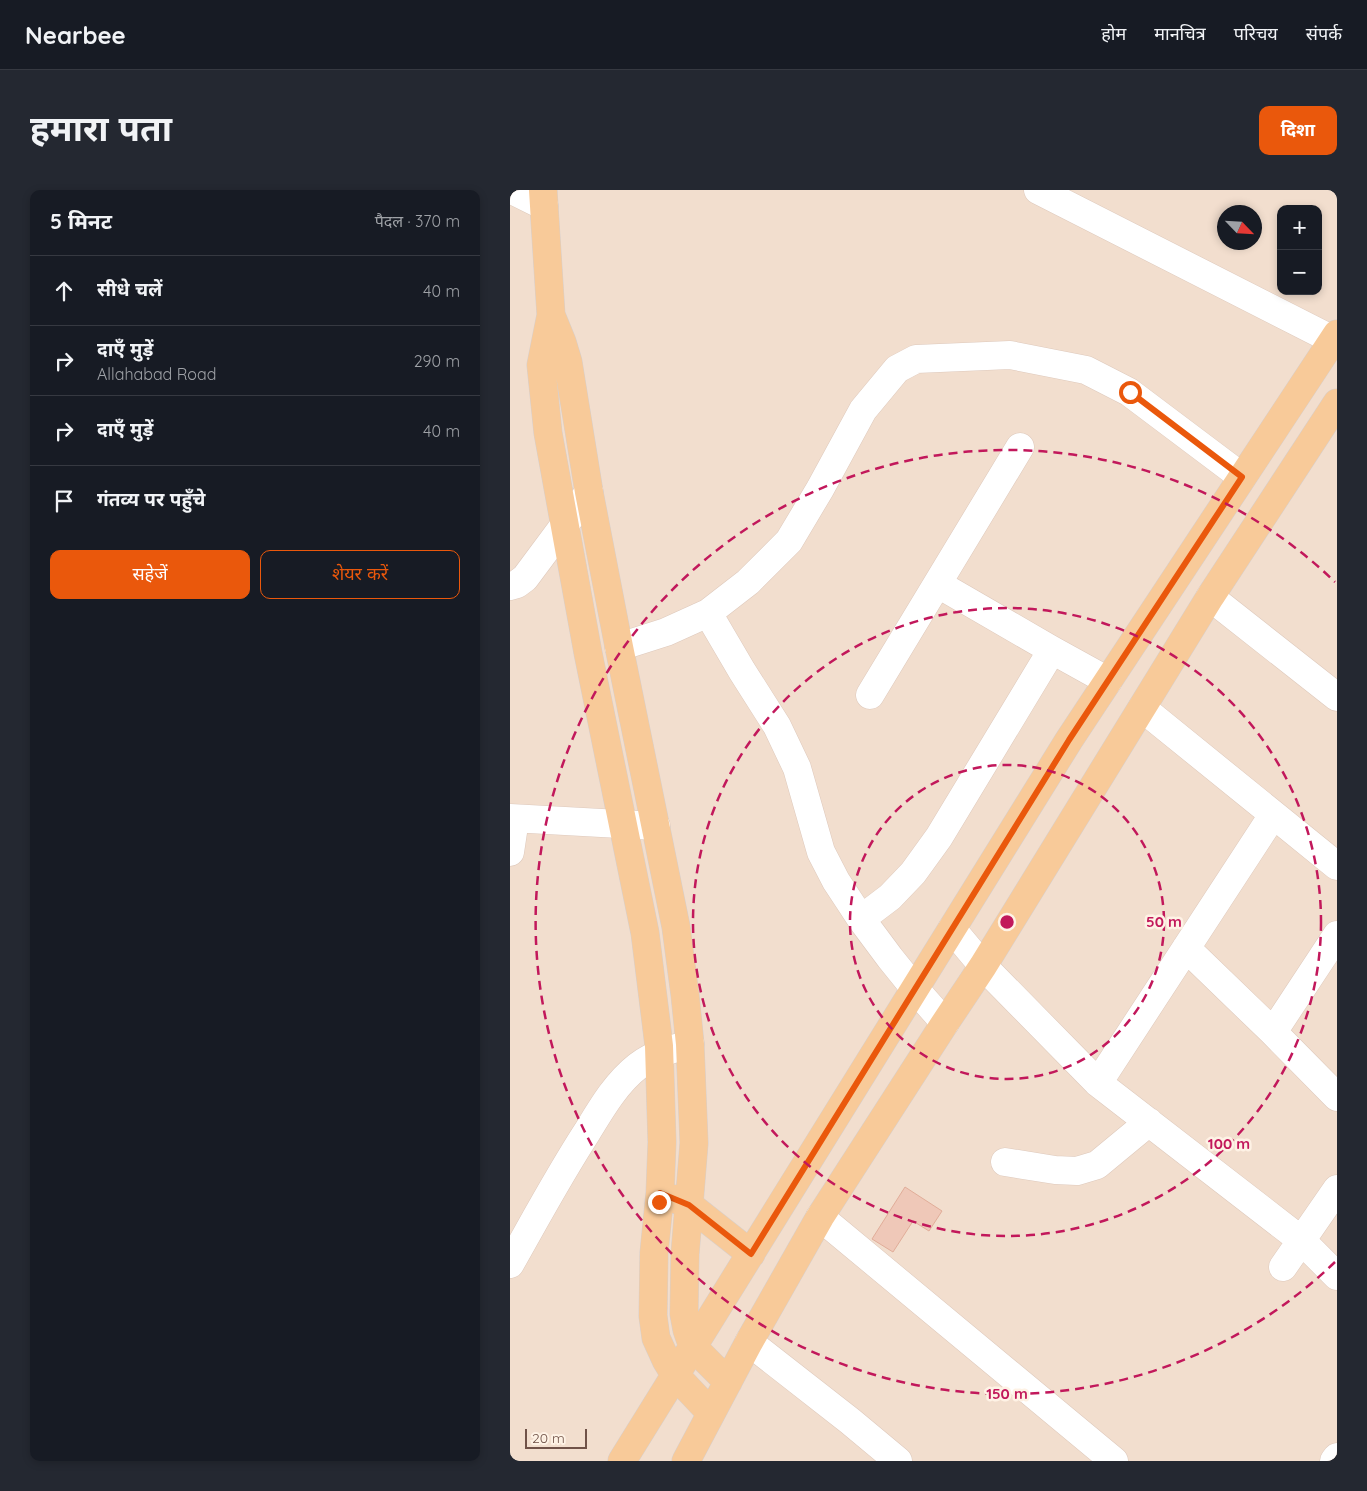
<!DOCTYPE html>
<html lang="hi">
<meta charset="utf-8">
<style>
body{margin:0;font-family:Quicksand,"Noto Sans Devanagari",sans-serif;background:#242831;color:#f1f3f6}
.controls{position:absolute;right:15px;top:15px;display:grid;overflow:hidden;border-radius:10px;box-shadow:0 2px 8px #0003}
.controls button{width:45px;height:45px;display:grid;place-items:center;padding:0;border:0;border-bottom:1px solid #363941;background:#171b24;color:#f1f3f6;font:25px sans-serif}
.compass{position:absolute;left:707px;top:15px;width:45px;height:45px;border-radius:50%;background:#171b24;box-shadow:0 2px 8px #0003;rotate:115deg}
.scale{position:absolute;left:15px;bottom:12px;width:62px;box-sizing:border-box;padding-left:5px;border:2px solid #705248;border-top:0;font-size:14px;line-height:18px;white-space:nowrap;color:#705248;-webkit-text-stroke:4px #fef2e5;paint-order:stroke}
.stop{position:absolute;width:15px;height:15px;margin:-11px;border:4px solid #ea580c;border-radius:50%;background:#fff}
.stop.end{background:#ea580c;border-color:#fff;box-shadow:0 1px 5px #0008}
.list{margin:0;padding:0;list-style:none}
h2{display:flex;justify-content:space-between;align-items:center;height:65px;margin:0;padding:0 20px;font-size:21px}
h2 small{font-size:16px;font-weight:400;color:#9ea1a6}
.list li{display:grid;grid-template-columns:32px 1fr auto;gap:15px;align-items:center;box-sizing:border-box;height:70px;padding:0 20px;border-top:1px solid #363941}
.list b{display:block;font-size:19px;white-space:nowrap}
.list p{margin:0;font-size:16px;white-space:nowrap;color:#9ea1a6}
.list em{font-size:16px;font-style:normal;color:#9ea1a6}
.actions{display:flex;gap:10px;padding:15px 20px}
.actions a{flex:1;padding:11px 0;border:1px solid #ea580c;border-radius:10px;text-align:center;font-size:18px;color:#ea580c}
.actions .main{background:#ea580c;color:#fff}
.icon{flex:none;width:28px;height:28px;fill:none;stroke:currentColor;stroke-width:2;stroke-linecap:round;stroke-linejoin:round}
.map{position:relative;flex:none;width:827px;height:1271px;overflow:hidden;border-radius:10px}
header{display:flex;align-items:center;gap:30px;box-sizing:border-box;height:70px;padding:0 25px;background:#171b24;border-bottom:1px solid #363941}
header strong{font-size:24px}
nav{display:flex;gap:28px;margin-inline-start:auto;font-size:18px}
.intro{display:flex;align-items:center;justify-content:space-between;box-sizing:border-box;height:120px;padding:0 30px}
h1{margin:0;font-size:35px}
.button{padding:12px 22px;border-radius:10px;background:#ea580c;color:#fff;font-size:18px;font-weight:700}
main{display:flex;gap:30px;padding:0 30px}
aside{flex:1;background:#171b24;border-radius:10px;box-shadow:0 2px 8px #0003}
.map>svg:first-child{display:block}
.residential{fill:#f2dece;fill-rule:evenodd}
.building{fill:#efc8b8;stroke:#e1ad99}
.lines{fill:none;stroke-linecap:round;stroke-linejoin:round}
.minor-casing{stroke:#dec9bc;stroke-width:29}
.major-casing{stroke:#d7cfcc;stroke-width:29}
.minor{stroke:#fff;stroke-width:28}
.major{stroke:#f8ca99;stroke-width:28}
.route{stroke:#ea580c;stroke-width:6}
.ring{fill:none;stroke:#c2185b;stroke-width:2.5;stroke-dasharray:9 6}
.centre{fill:#c2185b;stroke:#fef2e5;stroke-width:2.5}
.ring-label{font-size:15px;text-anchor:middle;font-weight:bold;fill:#c2185b;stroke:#fef2e5;stroke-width:5;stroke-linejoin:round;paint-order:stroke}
</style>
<header>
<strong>Nearbee</strong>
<nav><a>होम</a><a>मानचित्र</a><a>परिचय</a><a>संपर्क</a></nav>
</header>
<div class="intro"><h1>हमारा पता</h1><a class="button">दिशा</a></div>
<main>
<aside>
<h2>5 मिनट<small>पैदल · 370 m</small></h2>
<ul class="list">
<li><svg class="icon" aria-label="ahead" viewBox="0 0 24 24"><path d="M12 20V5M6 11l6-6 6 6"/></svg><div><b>सीधे चलें</b></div><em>40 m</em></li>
<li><svg class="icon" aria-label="right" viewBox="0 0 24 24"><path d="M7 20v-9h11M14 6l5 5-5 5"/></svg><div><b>दाएँ मुड़ें</b><p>Allahabad Road</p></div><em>290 m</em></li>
<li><svg class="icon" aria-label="right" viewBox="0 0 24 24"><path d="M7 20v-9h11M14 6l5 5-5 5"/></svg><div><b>दाएँ मुड़ें</b></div><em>40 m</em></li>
<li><svg class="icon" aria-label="arrive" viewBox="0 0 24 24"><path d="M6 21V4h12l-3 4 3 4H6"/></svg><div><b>गंतव्य पर पहुँचे</b></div></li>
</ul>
<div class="actions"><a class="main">सहेजें</a><a>शेयर करें</a></div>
</aside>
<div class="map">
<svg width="827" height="1271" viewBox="0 0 827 1271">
<rect width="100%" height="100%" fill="#fbeddf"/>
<!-- residential -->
<path class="residential" d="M0 0H827V1271H0ZM771 19H808V101H771ZM714 22H744V52H714Z"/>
<!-- building -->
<path class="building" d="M395 997 432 1021 419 1041 403 1031 383 1062 362 1049Z"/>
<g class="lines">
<defs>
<path id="minor" d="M2 0 34 16
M528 0 823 150
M428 394 542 460 598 491
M0 396 7 394 15 388 79 302
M700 407 827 507
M198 423 232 481 267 536 287 578 311 662 326 691 351 729 380 768 405 799 435 833
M109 457 156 442 198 423 238 392 279 351 310 299 353 220 387 179 406 169 500 165 576 180 619 202 732 287
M360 505 510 257
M632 518 827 676
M0 628 146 636
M0 662 5 629
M351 729 380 707 403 683 429 647 542 460
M442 739 473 776 588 893 791 1050 827 1086
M676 758 763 842 827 907
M763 842 827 745
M588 893 763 625
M495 972 545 980 567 981 587 975 639 932
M310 1027 604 1271
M0 1074C25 1030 49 985 77 942 91 919 106 893 128 876 144 864 162 859 180 854
M773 1077 827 999
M239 1152 340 1231 388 1271
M824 1271 827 1267"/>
<path id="major" d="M33 0 41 125 31 175 38 243 78 463 135 743 149 856 152 952 150 1003 144 1063 143 1126 146 1148 156 1170 165 1185 201 1223
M41 125 52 152 58 172 79 302 109 457 166 737 175 805 180 854 184 953 175 1064 174 1124 177 1140 183 1157 218 1192
M165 1009 179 1015 241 1064
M112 1271 559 550 827 144
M176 1271 239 1152 310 1027 435 833 473 776 700 407 827 213"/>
</defs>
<!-- minor casing -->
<use href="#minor" class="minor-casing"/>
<!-- major casing -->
<use href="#major" class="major-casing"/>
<!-- minor -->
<use href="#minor" class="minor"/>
<!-- major -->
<use href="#major" class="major"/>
</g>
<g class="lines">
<!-- route -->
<path class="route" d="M149 1012 150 1003 179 1015 241 1064 559 550 732 287 620 202"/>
</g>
<!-- distance rings -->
<g class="ring">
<circle cx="497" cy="732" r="157"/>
<circle cx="497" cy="732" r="314"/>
<path d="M825 1072A472 472 0 1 1 825 392"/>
</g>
<circle cx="497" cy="732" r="8" class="centre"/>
<g class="ring-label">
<text x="654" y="737">50 m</text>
<text x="719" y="959">100 m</text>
<text x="497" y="1209">150 m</text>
</g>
</svg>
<div class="controls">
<button>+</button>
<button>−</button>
</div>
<svg class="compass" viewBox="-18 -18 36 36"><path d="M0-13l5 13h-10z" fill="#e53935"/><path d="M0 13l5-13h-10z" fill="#9ea1a6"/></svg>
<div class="scale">20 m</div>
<div class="stop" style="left:620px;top:202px"></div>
<div class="stop end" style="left:149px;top:1012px"></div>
</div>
</main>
